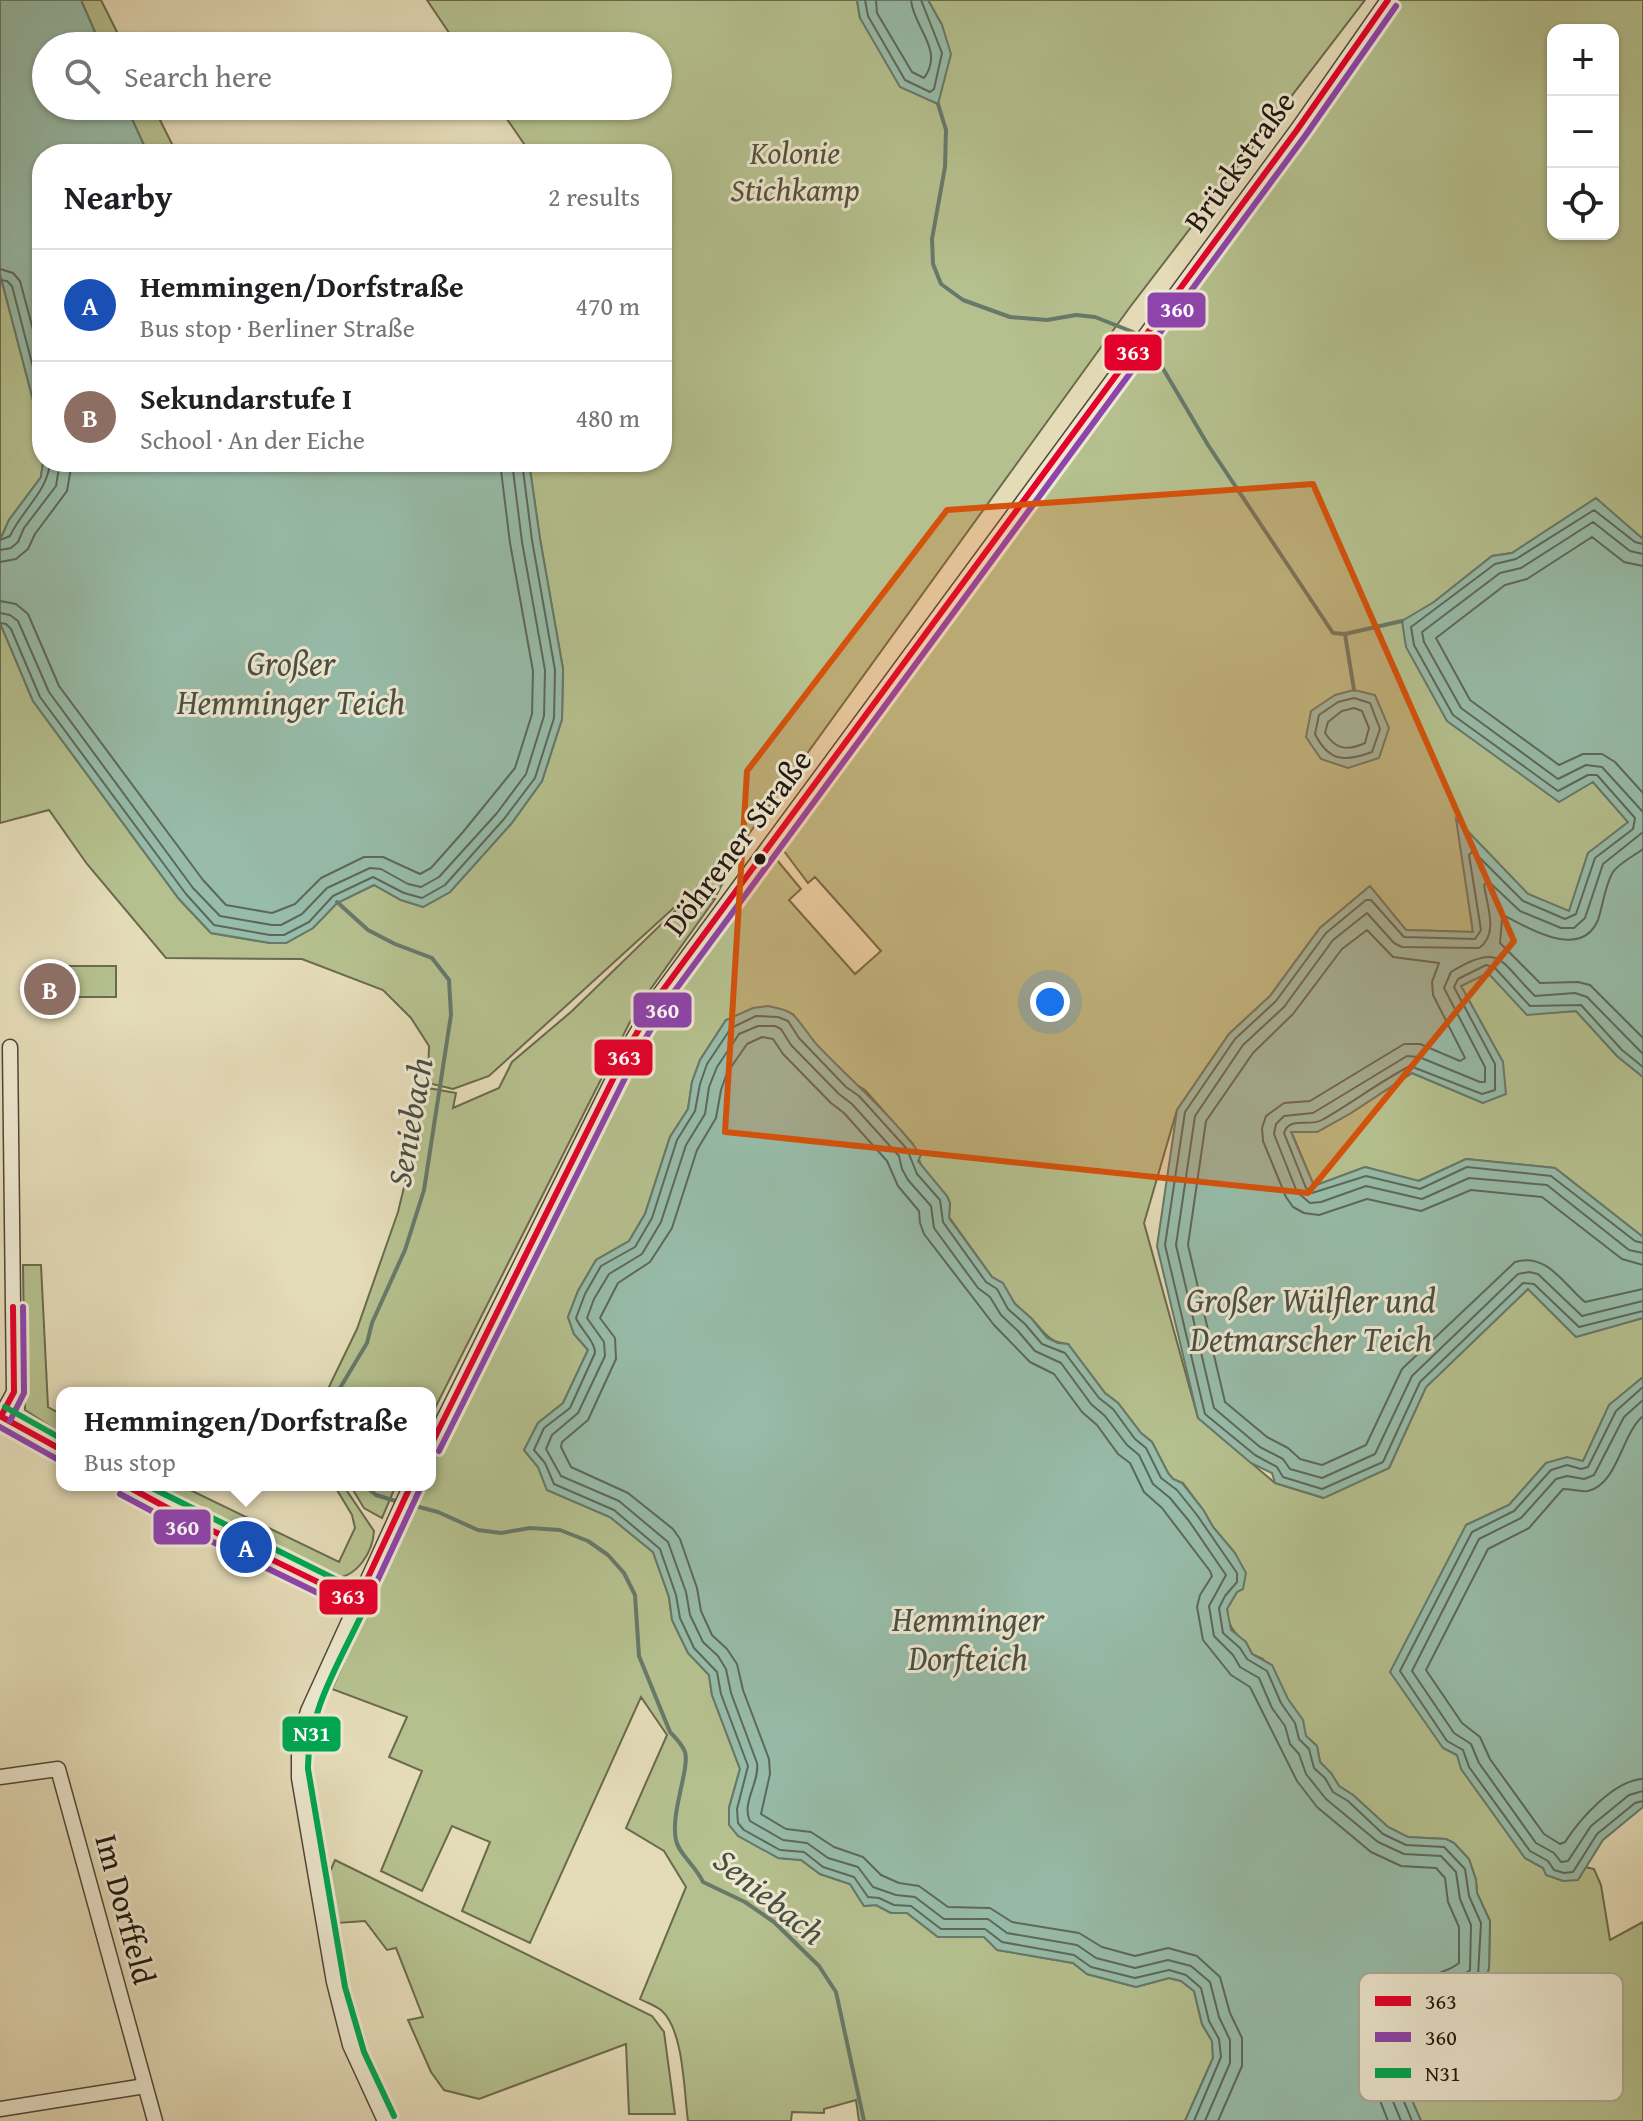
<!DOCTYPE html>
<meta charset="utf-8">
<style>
body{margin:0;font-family:"Gentium Book Plus",serif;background:#f2f2f2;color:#202124}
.controls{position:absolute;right:24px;top:24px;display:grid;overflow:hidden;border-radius:16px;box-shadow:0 2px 6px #0004}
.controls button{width:72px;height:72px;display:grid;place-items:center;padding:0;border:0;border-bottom:2px solid #e0e0e0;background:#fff;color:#202124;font:40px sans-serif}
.you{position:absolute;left:1050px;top:1002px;width:28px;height:28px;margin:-20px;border:6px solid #fff;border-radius:50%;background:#1a73e8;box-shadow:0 0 0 12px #1a73e833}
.badge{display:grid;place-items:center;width:52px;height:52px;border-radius:50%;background:#8f2418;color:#fff;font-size:26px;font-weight:700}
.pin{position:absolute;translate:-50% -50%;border:4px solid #fff;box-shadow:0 2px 8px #0006}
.popup{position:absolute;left:56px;top:1387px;width:380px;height:104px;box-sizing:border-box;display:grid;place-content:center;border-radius:16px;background:#fff;filter:drop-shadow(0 2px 6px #0005);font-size:26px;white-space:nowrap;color:#757577}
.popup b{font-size:30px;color:#202124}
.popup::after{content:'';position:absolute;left:50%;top:100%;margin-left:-16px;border:16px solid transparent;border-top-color:#fff}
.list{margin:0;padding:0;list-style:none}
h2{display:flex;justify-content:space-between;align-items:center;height:104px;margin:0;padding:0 32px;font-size:34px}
h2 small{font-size:26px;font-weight:400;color:#757577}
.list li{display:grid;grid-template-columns:52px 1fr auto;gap:24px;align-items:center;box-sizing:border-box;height:112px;padding:0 32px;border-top:2px solid #e0e0e0}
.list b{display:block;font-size:30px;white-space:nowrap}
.list p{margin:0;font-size:26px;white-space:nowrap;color:#757577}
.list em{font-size:26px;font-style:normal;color:#757577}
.icon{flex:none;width:44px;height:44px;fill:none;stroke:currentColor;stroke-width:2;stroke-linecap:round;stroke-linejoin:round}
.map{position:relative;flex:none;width:1643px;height:2121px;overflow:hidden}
.search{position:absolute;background:#fff;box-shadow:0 2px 6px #0004;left:32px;top:32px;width:640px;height:88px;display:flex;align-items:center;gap:20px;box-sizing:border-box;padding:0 28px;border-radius:44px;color:#757577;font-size:30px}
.panel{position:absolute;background:#fff;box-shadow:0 2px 6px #0004;left:32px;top:144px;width:640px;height:328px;border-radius:32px}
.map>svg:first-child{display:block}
.green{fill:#b5c08e;stroke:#6a6a4e;stroke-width:2;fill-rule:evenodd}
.water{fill:#97bca9;stroke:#67796b;stroke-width:2}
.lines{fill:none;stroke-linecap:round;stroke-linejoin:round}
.shore{stroke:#5c685c;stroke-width:2}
.stream{stroke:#67796b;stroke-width:4}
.minor-casing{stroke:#514638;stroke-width:17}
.minor{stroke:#ede8d0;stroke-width:14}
.bus-1-casing{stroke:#ede8d0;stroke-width:12}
.bus-2-casing{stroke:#ede8d0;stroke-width:12}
.bus-3-casing{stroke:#ede8d0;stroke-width:12}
.bus-1{stroke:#e4002b;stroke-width:6}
.bus-2{stroke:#8e44ad;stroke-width:6}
.bus-3{stroke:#00a651;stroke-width:6}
.marked{fill:#d4520c;fill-opacity:0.2;stroke:#d4520c;stroke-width:6;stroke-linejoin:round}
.bus-dot{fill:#20150e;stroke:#ede8d0;stroke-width:3}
.labels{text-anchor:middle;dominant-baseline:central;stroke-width:6;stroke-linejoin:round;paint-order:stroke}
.park-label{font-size:32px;font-style:italic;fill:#54513b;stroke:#ede8d0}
.street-label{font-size:32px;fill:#20150e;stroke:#ede8d0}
.water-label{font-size:34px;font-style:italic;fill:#4a4f44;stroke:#ede8d0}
.key{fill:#ede8d0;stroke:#b0a996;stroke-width:2}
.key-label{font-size:22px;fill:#20150e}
.line-badge{stroke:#ede8d0;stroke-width:3}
.badge-label{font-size:22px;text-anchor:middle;font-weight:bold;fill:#fff}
</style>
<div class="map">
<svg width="1643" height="2121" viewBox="0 0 1643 2121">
<rect width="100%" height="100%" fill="#e4dbb7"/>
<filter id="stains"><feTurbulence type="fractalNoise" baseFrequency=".0025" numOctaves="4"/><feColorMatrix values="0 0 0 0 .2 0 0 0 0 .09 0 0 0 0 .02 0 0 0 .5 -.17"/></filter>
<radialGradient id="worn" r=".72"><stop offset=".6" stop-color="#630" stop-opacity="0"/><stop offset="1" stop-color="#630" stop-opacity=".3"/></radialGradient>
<!-- green -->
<path class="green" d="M81 0H101L124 46H101Z
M427 0H857L860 18 942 25 928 0H1365L1130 307 746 838 717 894H689L489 1076 453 1089 428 1083 429 1046 411 1018 383 990 302 959 166 958 87 864 49 810 0 823V623L33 701 179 899 211 933 270 943H286L313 928 337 903 374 885 401 900 423 907 450 892 511 824 542 781 562 719 563 669 540 539 529 462H662V154H531L498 106H658V46H458Z
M1393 0H1643V539L1595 499 1512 553 1492 556 1434 602 1402 622 1593 782 1629 823 1588 853 1569 912 1528 894 1457 820 1473 932 1406 930 1369 887 1320 928 1270 996 1229 1034 1177 1110 1144 1223 1198 1418 1275 1483 1323 1498 1389 1468 1426 1387 1528 1289 1576 1337 1643 1318V1377L1609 1406 1583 1462 1546 1463 1509 1505 1466 1525 1443 1748 1457 1755 1525 1858 1543 1868 1578 1879 1585 1867 1594 1869 1601 1885 1610 1940 1643 1922V2121H1421C1412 2100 1384 2047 1397 2027 1403 2018 1414 2014 1422 2010 1437 2003 1449 2000 1464 1999L1472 1991 1485 1982 1489 1968 1490 1921 1477 1893 1476 1880 1469 1859 1454 1843 1446 1839 1407 1837 1388 1827 1353 1795 1339 1786 1331 1773 1320 1762 1317 1746 1306 1736 1263 1659 1252 1654C1243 1633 1229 1638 1227 1609L1237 1592 1243 1588 1235 1553 1213 1527 1204 1511 1183 1483 1173 1479 1168 1473 1152 1442 1141 1433 1118 1403 1105 1393 1068 1344C1049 1343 1044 1332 1032 1319 1026 1313 1018 1308 1013 1301 1006 1291 1004 1284 992 1277L949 1217 950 1203 947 1196 923 1170 913 1144 865 1090 852 1082 805 1033 793 1014 726 1020 700 1060 692 1082 688 1109 670 1137 645 1214 629 1241 596 1260 578 1291 568 1317 574 1334 588 1350 563 1403 538 1423 524 1450 538 1467 547 1490 610 1517 653 1552 669 1597 672 1620 688 1653 709 1675 712 1695 740 1769 729 1808 778 1858 801 1860 820 1874 850 1884 864 1906 876 1905 891 1913H907L938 1937H984L998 1950 1073 1963 1087 1974 1136 1987 1169 1978 1181 1981 1194 1991 1202 2024 1212 2041 1213 2058 1185 2121H859L856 2100 824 2109V2113L792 2112 791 2121H688C684 2093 684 2031 662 2011 657 2006 647 2003 640 1999L686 1887 664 1851 626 1828 667 1735 641 1697 530 1943 462 1911 490 1842 452 1826 422 1891 381 1871 422 1771 389 1757 407 1717 332 1689 421 1485H430V1464L641 1044 666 1000 772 854 801 889 789 900 855 974 881 951 815 877 808 883 781 847 825 791 1130 372 1224 249 1222 246 1235 226 1366 46ZM1553 30H1613V234H1553Z
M126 106H153L177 154H148Z
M0 274 42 434 43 462 41 477 9 520 0 540Z
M697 898 715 899 637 1008 430 1418V1393H326L357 1329 398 1212 428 1088 456 1093 453 1108 499 1088 512 1062 572 1011 681 905Z
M69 966H116V997H69Z
M1488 972 1527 1014 1576 1011 1617 1056 1643 1077V1237L1555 1168 1466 1159 1418 1181 1365 1167 1314 1186 1291 1131 1317 1132 1351 1113 1412 1073 1483 1103 1503 1062 1461 986Z
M23 1265H41L48 1407 62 1415V1434L25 1410Z
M149 1485H180L339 1562 355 1528 352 1515 334 1485H343L374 1531C373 1552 357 1577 335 1578L255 1540 256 1537 247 1533 245 1536Z
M350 1485H396L382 1518 364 1508Z
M335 1860 652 2016 664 2032 675 2114H629L626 2044 479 2099 444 2090 431 2072 408 2020 423 2017 396 1948 387 1950 365 1921 337 1923 329 1874Z"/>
<!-- water -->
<path class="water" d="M0 0H81L101 46H46V106H126L148 154H42V434L0 274Z
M857 0H928L942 25 951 54 938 104 900 87 860 18Z
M43 462H529L540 539 563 669 562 719 542 781 511 824 450 892 423 907 401 900 374 885 337 903 313 928 286 943H270L211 933 179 899 33 701 0 623V540L9 520 41 477Z
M1596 498 1643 539V1077L1617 1056 1576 1011 1527 1015 1488 973 1461 986 1503 1062 1506 1094 1483 1103 1412 1073 1351 1113 1317 1132H1291L1314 1186 1365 1167 1419 1181 1466 1159 1555 1168 1643 1237V1318L1576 1337 1528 1289 1426 1387 1389 1468 1324 1498 1275 1483 1272 1473 1251 1463 1198 1418 1157 1246 1177 1110 1229 1034 1270 996 1320 928 1370 886 1406 930 1473 932 1456 819 1528 894 1569 911 1588 853 1628 822 1593 782 1559 802 1447 721 1406 647 1402 621 1434 602 1492 556 1512 553Z
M1354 690 1375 695 1389 728 1379 758 1348 768 1321 759 1306 737 1311 711 1335 695Z
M768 1006C776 1008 786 1009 792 1014 799 1019 811 1039 819 1047 853 1082 892 1116 921 1155L918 1161 947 1196 950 1203 949 1218 992 1277 1003 1283 1015 1304 1031 1318 1047 1338 1058 1343 1068 1344 1105 1393 1118 1403 1141 1433 1152 1442 1168 1473 1173 1479 1182 1483 1204 1511 1213 1527 1235 1553 1246 1573 1243 1589 1237 1592 1227 1609 1231 1630 1246 1642 1252 1654 1272 1665 1288 1699 1303 1720 1306 1736 1317 1746 1320 1762 1331 1773 1339 1786 1353 1795 1388 1827 1408 1837 1446 1839 1454 1843 1469 1859 1476 1880 1477 1893 1490 1921 1489 1968 1485 1982 1472 1991 1464 1999C1449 2000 1437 2003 1422 2010 1414 2014 1403 2018 1397 2027 1384 2047 1413 2100 1421 2121H1185L1213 2058 1212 2041 1202 2024 1194 1991 1181 1981 1169 1978 1136 1987 1087 1974 1073 1963 997 1950 984 1937H938L907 1913H891L876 1905 864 1906 850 1884 820 1874 801 1860 778 1858 738 1836 729 1825V1808L740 1769 712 1695 709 1675 688 1653 672 1620 669 1597 653 1552 610 1517 547 1490 538 1467 524 1450 538 1423 563 1403 588 1350 574 1334 568 1317 578 1291 596 1260 629 1241 645 1214 670 1137 688 1109 692 1082 700 1060 726 1020 753 1008Z
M1643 1377V1807L1603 1840 1578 1880 1563 1881 1546 1875 1543 1868 1525 1858 1461 1769 1457 1755 1443 1748 1390 1672 1466 1525 1509 1505 1546 1463 1567 1457 1583 1461 1609 1405Z"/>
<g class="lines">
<!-- shore -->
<path class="shore" d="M865 0 868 16 905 80 930 92 934 89 942 53 921 0
M876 0 877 13 912 72 924 78C945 50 913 27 911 0
M0 269 13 273 20 281 42 363
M0 280 7 281 12 286 42 402
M0 540 10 536C22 510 48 491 50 462
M1643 544 1635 542 1594 510 1516 559 1495 564 1411 627 1414 645 1453 715 1558 791 1588 775H1597L1635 818 1633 829 1595 858 1576 914 1565 919 1523 901 1473 851 1469 855 1481 930 1475 939 1404 937 1371 900H1366L1326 933 1276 1001 1235 1039 1185 1112 1165 1245 1205 1414 1255 1455 1277 1467 1283 1477 1322 1489 1383 1462 1420 1382 1523 1283 1534 1284 1579 1327 1643 1311
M0 550 11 548 18 542 24 528 56 486 60 462
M1643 554 1630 551 1593 522 1521 568 1500 573 1422 632 1424 642 1461 708 1558 779 1586 765 1602 767 1643 812
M0 562 16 559 28 549 35 534 67 491 72 462
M1643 566 1624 562 1592 537 1527 579 1505 585 1436 638 1470 700 1559 765 1583 754H1602L1615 762 1643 793
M0 601 16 604 28 614 59 686 203 880 226 905 272 913 295 904 321 878 364 857H383L420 874 431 868 463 832 515 768 532 714 533 671 510 543 500 462
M0 613 10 615 18 621 49 692 193 888 220 916 272 925H281L302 914 327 888 370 868 381 869 408 884 421 887 439 877 497 813 526 774 544 716 545 670 522 542 512 462
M0 623 6 624 11 629 40 697 186 894 214 925 270 935H284L309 922 333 896 373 877 404 893 422 898 445 885 504 819 535 778 554 718 555 670 532 540 522 462
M1354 698 1370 703 1380 729 1372 752C1345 762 1329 762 1315 734L1319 715 1338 702Z
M1354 708 1362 711 1369 728 1365 743C1348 751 1336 750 1325 733L1328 722 1342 711Z
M1643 832 1603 864 1585 918 1574 928H1561L1520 911 1488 881 1484 885C1487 905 1499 935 1479 948L1402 947 1394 943 1367 913 1333 940 1284 1007 1243 1045 1195 1116 1176 1245 1214 1408 1260 1447 1283 1459 1290 1469 1322 1478 1375 1454 1412 1376 1518 1274 1529 1272 1538 1274 1582 1316 1643 1301
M1643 849C1634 856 1619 863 1613 872 1605 885 1603 905 1598 920 1581 960 1530 929 1505 916L1502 919 1500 943 1540 983 1578 982 1590 985 1643 1038
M1643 1054 1587 997 1575 993 1535 996C1500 962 1501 941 1451 972L1444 988 1485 1067V1082H1480L1419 1057 1407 1056 1313 1113 1284 1116 1276 1124 1274 1134 1297 1192 1310 1203 1321 1202 1366 1186 1422 1199 1469 1178 1547 1185 1629 1250 1643 1253
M1643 1067 1622 1050 1581 1005 1530 1006 1495 968 1486 965 1458 979 1454 987 1495 1064V1090L1482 1094 1410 1066C1379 1082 1352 1103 1322 1120 1309 1127 1289 1116 1284 1133L1306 1188 1312 1193 1366 1176 1420 1189 1467 1167 1551 1176 1635 1241 1643 1243
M1643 1265 1622 1259 1542 1197 1471 1190 1421 1211 1367 1199 1319 1215 1304 1213 1293 1207 1286 1197 1263 1141 1262 1128 1266 1116 1284 1103 1310 1101 1404 1044H1420L1460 1061 1465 1058 1433 995 1432 982 1439 963 1393 957 1367 930 1342 949 1293 1014 1253 1053 1206 1121 1188 1245 1225 1402 1267 1437 1288 1448 1300 1459 1322 1465 1366 1445 1402 1369 1515 1262C1547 1252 1564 1285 1585 1302L1643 1289
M1643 1387 1616 1411 1588 1467 1581 1469 1567 1465 1551 1470 1514 1511 1472 1532 1400 1671 1447 1741 1463 1750 1469 1767 1530 1851 1548 1861 1554 1870 1564 1873 1573 1872 1597 1834 1635 1803 1643 1801
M1643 1400 1624 1417 1594 1475 1584 1479 1567 1476 1556 1479 1521 1518 1479 1539 1412 1671 1454 1733 1471 1744 1479 1763 1536 1843 1554 1853 1561 1862 1568 1861 1591 1826 1629 1795 1643 1791
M1643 1416C1621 1435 1618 1484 1588 1491 1579 1492 1571 1489 1563 1489L1529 1528 1488 1549 1426 1670 1462 1723 1480 1737 1490 1759 1544 1834 1560 1844 1565 1842C1580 1819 1614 1780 1643 1779
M1194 2121 1221 2057 1219 2039 1209 2021 1201 1988 1186 1975 1169 1970 1135 1978 1091 1967 1074 1955 1002 1942 985 1929H941L911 1906 894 1905 879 1898 868 1897 854 1877 823 1867 804 1852 780 1850 744 1830 738 1823 737 1809 748 1766 721 1694 717 1672 694 1648 680 1618 676 1595 660 1549 614 1510 554 1484 545 1463 534 1450 544 1428 570 1408 595 1353C595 1341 581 1330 576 1318L585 1294 601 1266 635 1247 652 1218 677 1140 695 1111 700 1084 707 1064 731 1028 756 1016 778 1017 788 1021 799 1038 846 1087 859 1096 907 1149 917 1174 940 1200 943 1222 986 1282 997 1289 1008 1309 1025 1324 1042 1344 1065 1353 1099 1398 1113 1409 1135 1439 1146 1448 1161 1478 1177 1490 1197 1515 1237 1573V1582L1225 1596 1219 1608 1223 1633 1240 1648 1247 1659 1267 1671 1281 1703 1295 1723 1299 1739 1309 1749 1314 1768 1325 1778 1333 1792 1348 1801 1383 1834 1406 1845 1444 1847 1465 1869 1469 1896 1481 1923 1478 1976C1473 1980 1465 1989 1459 1991 1449 1995 1438 1994 1429 1998 1357 2026 1392 2068 1412 2121
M1205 2121 1230 2063V2040L1219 2017 1210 1982 1191 1966 1168 1960 1135 1968 1096 1958 1077 1945 1007 1933 988 1919H944L915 1897 896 1895 873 1887 858 1867 828 1858 807 1843 783 1840 750 1821C741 1803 760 1782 757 1763L731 1693 726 1669 718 1656 703 1642 690 1615 686 1592 668 1542 619 1501 561 1476 546 1449 552 1435 578 1413 605 1356 604 1342 587 1318 594 1299 609 1274 642 1254 661 1222 686 1145 705 1114 709 1087 717 1067 739 1034 758 1026H775L781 1029 791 1045 839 1094 852 1104 899 1156 902 1169 908 1180 931 1206 934 1228 978 1288 990 1297 1001 1315 1018 1331 1035 1351 1061 1363 1091 1404 1105 1416 1127 1445 1139 1455 1153 1484 1170 1498 1189 1521 1226 1575 1209 1606 1214 1636 1233 1655 1240 1667 1259 1678 1272 1708 1285 1726 1290 1744 1299 1754 1306 1774 1326 1799 1378 1842 1404 1854 1441 1856 1456 1872 1460 1899 1471 1925 1470 1970C1466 1973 1459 1979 1455 1981 1445 1986 1431 1986 1419 1991 1348 2023 1380 2066 1401 2121
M1218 2121 1242 2066V2038L1230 2013 1220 1977 1197 1956 1168 1948 1135 1956 1102 1947 1079 1933 1012 1922 990 1908 948 1907 919 1886 899 1883 881 1875 863 1857 834 1847 811 1832 786 1829 761 1814 770 1774 769 1759 743 1690 737 1664 727 1649 712 1635 701 1611 697 1588 680 1539 673 1529 628 1493 571 1467 561 1447 562 1442 588 1420 616 1359 615 1338 600 1318 618 1283 650 1262 672 1228 697 1150 716 1118 721 1090 727 1073 747 1044 762 1037 773 1039 783 1054 831 1103 844 1113 887 1161 898 1186 919 1211 920 1223 924 1234 994 1325 1030 1362 1054 1374 1082 1412 1097 1425 1118 1454 1130 1463 1144 1492 1162 1508 1210 1571 1212 1576 1200 1595 1197 1607 1203 1640 1231 1675 1250 1687 1297 1781 1317 1807 1371 1852 1401 1866 1436 1868 1445 1878 1448 1902 1459 1927V1963C1445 1974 1424 1976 1407 1983 1338 2014 1368 2068 1388 2121"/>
<!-- stream -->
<path class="stream" d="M938 104 946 130 945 167 932 239 933 264 941 284 963 300 1010 317 1047 320 1076 315 1095 317 1133 332 1152 350 1208 445 1333 633 1345 634 1402 621
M1345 634 1354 690
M337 1393 367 1343 372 1323 405 1250 424 1190 451 1015 449 980 432 958 395 944 368 930 337 902
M364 1485 376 1495 399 1502
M408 1504 438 1512 478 1530 501 1533 530 1528 560 1530 588 1541 608 1555 624 1573 635 1595 639 1656 670 1732C676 1738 682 1744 685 1752 690 1768 670 1814 676 1840 678 1853 696 1866 703 1882L745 1902 774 1922 819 1966 836 1992 864 2121"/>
<defs>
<path id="minor" d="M0 1416 62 1450
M1 1416 14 1392 10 1047
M430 1447 632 1041 660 994 1297 130 1388 0
M125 1485 182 1516 357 1601
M0 1777 58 1769 155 2121
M0 2109 145 2086
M385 2121 350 2045 334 1982 299 1778V1742L308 1711 411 1485"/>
</defs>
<!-- minor casing -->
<use href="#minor" class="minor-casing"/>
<!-- minor -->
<use href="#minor" class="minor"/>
<defs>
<path id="bus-1" d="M0 1416 62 1450
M1 1416 14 1392 13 1307
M430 1447 632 1041 660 994 1297 130 1388 0
M125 1485 182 1516 357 1601
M357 1601 411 1485"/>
<path id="bus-2" d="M10 1421 24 1393 23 1307
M0 1427 57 1459
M439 1451 641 1046 668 1000 1305 136 1396 6
M120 1494 178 1525 353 1610
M366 1605 420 1489"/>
<path id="bus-3" d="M5 1407 62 1439
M146 1485 361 1592 366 1598V1605C343 1657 307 1710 308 1769L345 1987 364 2052 394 2116"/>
</defs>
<!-- bus-1 casing -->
<use href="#bus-1" class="bus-1-casing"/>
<!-- bus-2 casing -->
<use href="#bus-2" class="bus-2-casing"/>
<!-- bus-3 casing -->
<use href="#bus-3" class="bus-3-casing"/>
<!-- bus-1 -->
<use href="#bus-1" class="bus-1"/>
<!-- bus-2 -->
<use href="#bus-2" class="bus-2"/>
<!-- bus-3 -->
<use href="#bus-3" class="bus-3"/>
</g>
<!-- marked area -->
<path class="marked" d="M1313 484 1514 941 1308 1193 725 1132 747 771 947 510Z"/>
<!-- markers -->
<circle class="bus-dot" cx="760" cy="859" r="7"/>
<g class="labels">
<!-- park labels -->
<g class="park-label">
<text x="795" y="152">Kolonie<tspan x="795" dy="37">Stichkamp</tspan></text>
</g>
<!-- street labels -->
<g class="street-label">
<text transform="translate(1239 161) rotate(-54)">Brückstraße</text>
<text transform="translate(737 842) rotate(-53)">Döhrener Straße</text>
<text transform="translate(126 1909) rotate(75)">Im Dorffeld</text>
</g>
<!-- water labels -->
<g class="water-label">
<text x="291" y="662">Großer<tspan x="291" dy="39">Hemminger Teich</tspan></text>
<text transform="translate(409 1122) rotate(-80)">Seniebach</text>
<text x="1311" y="1299">Großer Wülfler und<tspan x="1311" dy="39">Detmarscher Teich</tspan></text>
<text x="968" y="1618">Hemminger<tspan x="968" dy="39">Dorfteich</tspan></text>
<text transform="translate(770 1896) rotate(39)">Seniebach</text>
</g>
</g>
<!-- legend -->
<rect x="1359" y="1973" width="264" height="128" rx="12" class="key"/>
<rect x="1375" y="1996" width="36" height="10" fill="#e4002b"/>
<rect x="1375" y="2032" width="36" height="10" fill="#8e44ad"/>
<rect x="1375" y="2068" width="36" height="10" fill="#00a651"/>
<g class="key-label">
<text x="1425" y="2009">363</text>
<text x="1425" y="2045">360</text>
<text x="1425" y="2081">N31</text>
</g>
<g class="line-badge">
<rect x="1146" y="291" width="61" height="38" rx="8" fill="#8e44ad"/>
<rect x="1103" y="333" width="60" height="39" rx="8" fill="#e4002b"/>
<rect x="632" y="991" width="61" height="38" rx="8" fill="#8e44ad"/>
<rect x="593" y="1038" width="61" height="39" rx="8" fill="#e4002b"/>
<rect x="152" y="1508" width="60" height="38" rx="8" fill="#8e44ad"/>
<rect x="318" y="1578" width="61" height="38" rx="8" fill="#e4002b"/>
<rect x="281" y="1715" width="61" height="38" rx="8" fill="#00a651"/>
</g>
<g class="badge-label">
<text x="1177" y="317">360</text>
<text x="1133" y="360">363</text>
<text x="662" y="1018">360</text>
<text x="624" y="1065">363</text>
<text x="182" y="1535">360</text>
<text x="348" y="1604">363</text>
<text x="312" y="1741">N31</text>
</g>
<rect width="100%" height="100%" filter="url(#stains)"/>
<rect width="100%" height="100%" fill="url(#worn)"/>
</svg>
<div class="controls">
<button>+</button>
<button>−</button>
<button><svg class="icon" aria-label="locate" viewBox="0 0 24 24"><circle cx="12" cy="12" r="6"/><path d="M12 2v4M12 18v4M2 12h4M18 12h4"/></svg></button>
</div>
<div class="you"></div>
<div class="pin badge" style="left:246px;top:1547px;background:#1a4fb4">A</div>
<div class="popup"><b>Hemmingen/Dorfstraße</b>Bus stop</div>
<div class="pin badge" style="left:50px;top:989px;background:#8d6e63">B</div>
<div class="search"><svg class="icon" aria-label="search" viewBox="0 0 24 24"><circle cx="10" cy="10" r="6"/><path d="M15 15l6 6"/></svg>Search here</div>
<section class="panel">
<h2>Nearby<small>2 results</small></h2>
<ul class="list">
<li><span class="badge" style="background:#1a4fb4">A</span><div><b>Hemmingen/Dorfstraße</b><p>Bus stop · Berliner Straße</p></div><em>470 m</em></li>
<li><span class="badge" style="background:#8d6e63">B</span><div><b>Sekundarstufe I</b><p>School · An der Eiche</p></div><em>480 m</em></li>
</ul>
</section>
</div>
